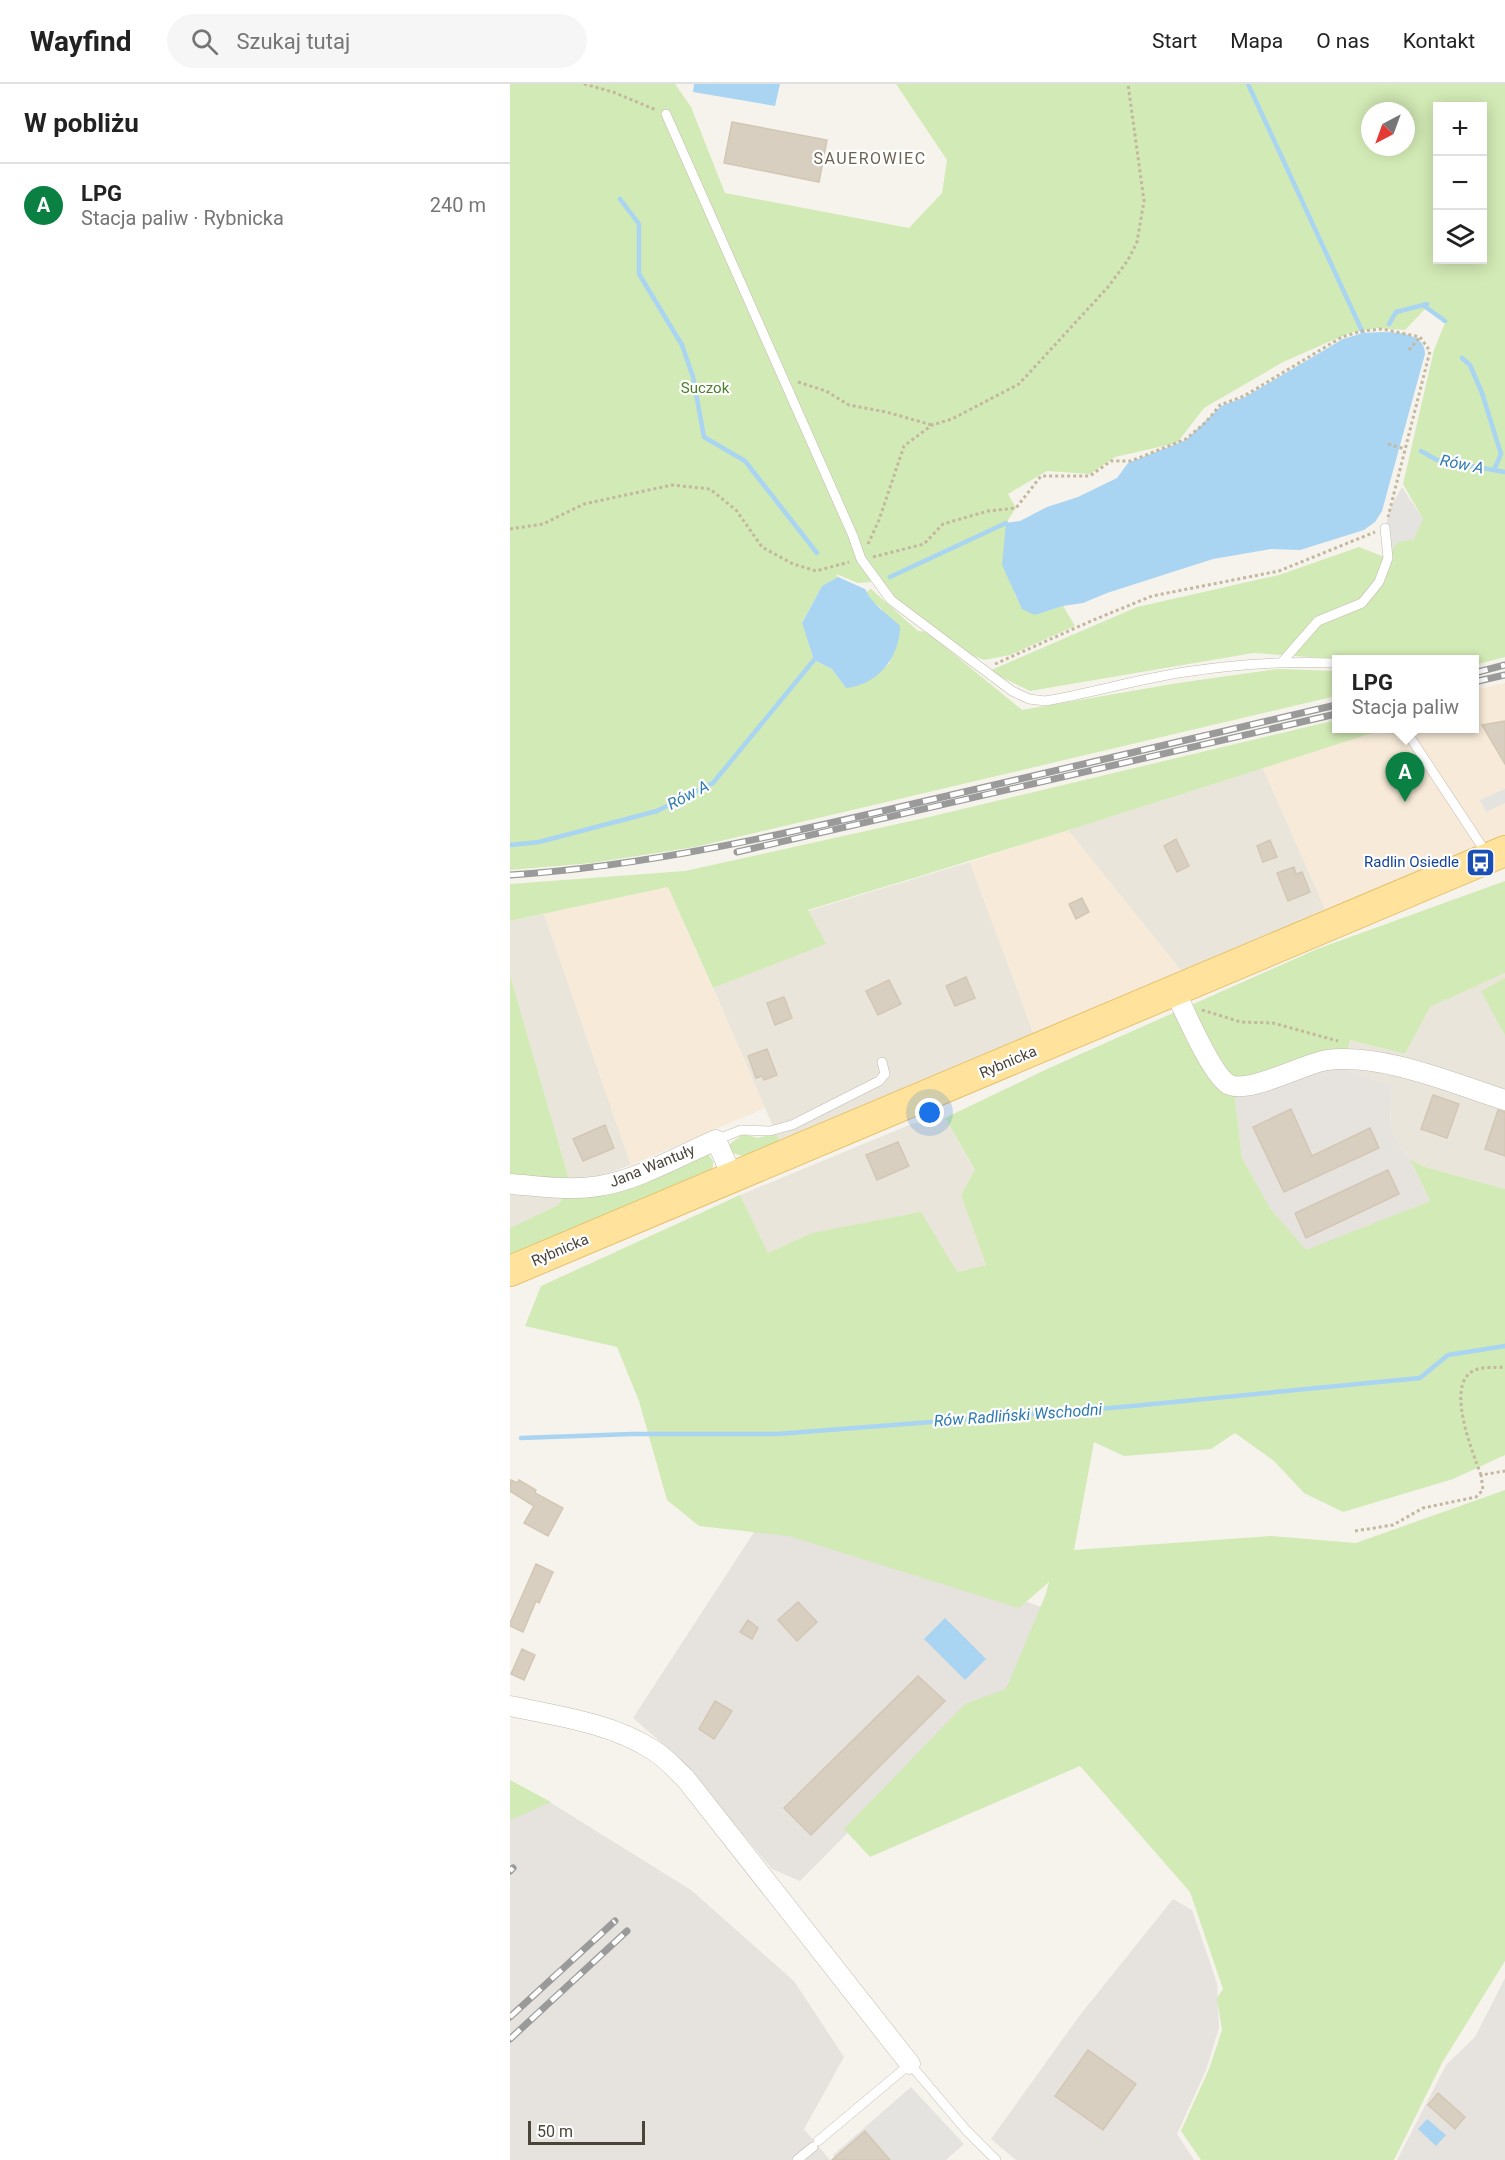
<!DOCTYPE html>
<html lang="pl">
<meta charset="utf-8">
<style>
body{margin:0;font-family:Roboto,sans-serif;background:#f6f6f6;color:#222}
.controls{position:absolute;right:18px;top:18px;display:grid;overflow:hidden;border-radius:0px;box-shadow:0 3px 15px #0003}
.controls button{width:54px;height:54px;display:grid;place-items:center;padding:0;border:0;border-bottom:2px solid #e0e0e0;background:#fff;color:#222;font:30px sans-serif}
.compass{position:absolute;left:851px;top:18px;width:54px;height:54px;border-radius:50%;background:#fff;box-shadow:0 3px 15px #0003;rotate:221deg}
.scale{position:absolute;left:18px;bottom:15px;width:117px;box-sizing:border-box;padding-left:6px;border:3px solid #4b4439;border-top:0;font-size:16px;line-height:21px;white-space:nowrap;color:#4b4439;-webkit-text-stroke:4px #fff;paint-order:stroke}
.you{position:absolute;left:420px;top:1029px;width:21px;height:21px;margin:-15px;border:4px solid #fff;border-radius:50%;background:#1a73e8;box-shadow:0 0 0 9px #1a73e833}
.badge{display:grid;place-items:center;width:39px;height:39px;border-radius:50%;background:#0b8043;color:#fff;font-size:20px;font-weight:700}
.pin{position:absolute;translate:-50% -50px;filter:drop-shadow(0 2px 3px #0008)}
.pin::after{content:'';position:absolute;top:32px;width:21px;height:18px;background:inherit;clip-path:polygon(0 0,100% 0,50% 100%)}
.popup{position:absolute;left:822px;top:571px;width:147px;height:78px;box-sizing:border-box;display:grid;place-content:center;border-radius:0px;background:#fff;filter:drop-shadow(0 2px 4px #0005);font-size:20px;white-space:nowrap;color:#767676}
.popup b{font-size:22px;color:#222}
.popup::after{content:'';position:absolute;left:50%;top:100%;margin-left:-12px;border:12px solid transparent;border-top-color:#fff}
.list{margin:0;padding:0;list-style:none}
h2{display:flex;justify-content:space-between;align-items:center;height:78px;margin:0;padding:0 24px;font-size:26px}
h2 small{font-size:20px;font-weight:400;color:#767676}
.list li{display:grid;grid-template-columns:39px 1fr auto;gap:18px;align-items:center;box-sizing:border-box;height:84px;padding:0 24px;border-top:2px solid #e0e0e0}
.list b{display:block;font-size:22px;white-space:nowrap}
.list p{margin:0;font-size:20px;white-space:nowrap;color:#767676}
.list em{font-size:20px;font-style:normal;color:#767676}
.icon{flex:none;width:33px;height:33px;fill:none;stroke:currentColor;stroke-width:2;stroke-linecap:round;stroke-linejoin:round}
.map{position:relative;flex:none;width:995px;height:2076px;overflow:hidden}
header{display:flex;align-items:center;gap:36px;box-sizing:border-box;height:84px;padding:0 30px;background:#fff;border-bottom:2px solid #e0e0e0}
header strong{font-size:28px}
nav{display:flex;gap:33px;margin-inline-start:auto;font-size:21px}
.search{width:420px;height:54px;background:#f6f6f6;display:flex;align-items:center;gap:15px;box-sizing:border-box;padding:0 21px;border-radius:33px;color:#767676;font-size:22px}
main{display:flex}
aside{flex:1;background:#fff}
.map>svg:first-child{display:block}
.residential{fill:#eae5da}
.commercial{fill:#f7ead8}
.industrial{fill:#e6e2dd}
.green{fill:#d2eab5;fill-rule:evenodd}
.parking{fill:#e5e3e0}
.water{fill:#a9d4f2}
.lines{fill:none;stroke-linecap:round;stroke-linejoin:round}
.stream{stroke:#a9d4f2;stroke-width:4.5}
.building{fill:#d8cfc1;stroke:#d3c7b4;stroke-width:1.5}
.lane-casing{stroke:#c2bbae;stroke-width:10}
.street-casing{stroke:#c2bbae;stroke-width:21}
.primary-casing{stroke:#e6c16a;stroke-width:32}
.path{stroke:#c4b79f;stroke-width:3;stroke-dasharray:3 3;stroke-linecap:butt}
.lane{stroke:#fff;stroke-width:9}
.street{stroke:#fff;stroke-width:20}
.primary{stroke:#ffe39c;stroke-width:30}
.rail-casing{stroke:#9a9a9a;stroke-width:7}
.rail{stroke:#fff;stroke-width:4.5;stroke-dasharray:14;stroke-linecap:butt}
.labels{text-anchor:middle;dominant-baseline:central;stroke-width:4.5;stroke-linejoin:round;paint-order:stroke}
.park-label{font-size:15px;fill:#4a7f2a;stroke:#fff}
.transit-label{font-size:15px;fill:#164399;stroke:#fff;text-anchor:end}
.street-label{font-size:15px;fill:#4b4439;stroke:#fff}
.neighbourhood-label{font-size:16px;letter-spacing:1.5px;fill:#6e6250;stroke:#fff}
.water-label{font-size:16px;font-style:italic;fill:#2e7ab2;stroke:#fff}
</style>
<header>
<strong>Wayfind</strong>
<div class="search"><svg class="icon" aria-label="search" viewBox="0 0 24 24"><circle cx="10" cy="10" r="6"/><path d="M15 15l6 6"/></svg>Szukaj tutaj</div>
<nav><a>Start</a><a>Mapa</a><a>O nas</a><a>Kontakt</a></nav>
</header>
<main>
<aside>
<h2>W pobliżu<small></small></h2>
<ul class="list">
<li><span class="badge">A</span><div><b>LPG</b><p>Stacja paliw · Rybnicka</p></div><em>240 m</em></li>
</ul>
</aside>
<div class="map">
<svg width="995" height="2076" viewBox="0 0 995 2076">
<rect width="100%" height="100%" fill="#f6f3ec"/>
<!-- residential -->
<path class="residential" d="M753 684 815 825 672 888 558 746Z
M460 778 524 951 269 1056 203 904 315 860 298 827Z
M34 830 121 1081 84 1094 59 1095 0 891V837Z
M995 889V1105L912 1082 900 1075 889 1062 880 1041 882 1002 833 985 840 956 895 970 920 923Z
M435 1034 465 1087 451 1111 476 1181 447 1188 302 1149 258 1169 230 1111 404 1039Z
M0 1107 54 1112 48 1121 0 1144Z"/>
<!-- commercial -->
<path class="commercial" d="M995 599V752L927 784 815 825 753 684 859 650 870 645 964 644V606Z
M558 746 672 888 524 951 460 778Z
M158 803 255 1024 121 1081 34 830Z"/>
<!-- industrial -->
<path class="industrial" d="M816 985H833L882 1002 880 1041 889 1062 900 1075 920 1117 796 1167 760 1124 732 1074 725 1014Z
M263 1419 541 1527 507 1608 427 1659 290 1797 262 1785 168 1673 123 1634Z
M38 1717 181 1806 284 1897 334 1973 294 2045 320 2076H0V1733Z
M663 1815 682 1826 707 1899 709 1944 696 1986 667 2050 684 2076H506L481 2055 570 1931Z
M995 1894V2076H887L936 1981 965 1953Z"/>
<!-- green -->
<path class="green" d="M0 0H165L181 23 215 109 399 144 432 109 437 76 386 0H995V573L964 581V576H843L743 569 520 607 479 587 627 523 769 491 849 463 877 474 886 459 913 435 893 400 924 266 935 239 916 224 895 246 867 244 843 248 830 253 773 278 694 324 667 359 605 373 580 390 537 387 498 410 506 424 496 439 500 497 506 513 525 531 553 522 565 542 500 571 474 576 445 565 381 516 352 478 361 498 348 499 326 490 328 493 312 502 292 538 304 576 322 585 336 604 379 580 383 570 371 524 359 516 356 508 361 505 408 547 417 548 512 626 668 599 768 585 826 587V612L185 763 82 779 0 786ZM928 22H972V176H928ZM860 27H896V63H860Z
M826 636V644L870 645 859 650C673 710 486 770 298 826L316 860 203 904 158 803 0 837V800L175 787 419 733Z
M995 797V889L920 923 895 970 840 956 833 985H816L725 1014 732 1074 760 1124 796 1166 920 1117 900 1075 912 1082 995 1105V1371L943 1395 833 1428 794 1409 764 1377 725 1349 701 1365 614 1372 584 1358 564 1466 761 1452 846 1459 995 1406V1877L932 1979 884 2076H691L671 2047 699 1985 712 1946 707 1914 713 1905 680 1808 570 1682 360 1773 334 1745 455 1620 496 1605 535 1512 539 1498 509 1524 279 1452 189 1442 157 1416 129 1317 107 1263 15 1242 31 1202 230 1111 258 1169 302 1149 411 1128 447 1188 476 1181 451 1111 465 1086 435 1034 537 985 807 865Z
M0 891 59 1095 0 1091Z
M995 894V951L971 907Z
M266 1049 269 1056C253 1066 238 1079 220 1067V1060L233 1050 248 1054Z
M198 1070 203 1077V1083L198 1090 0 1171V1144L48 1121 54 1112 187 1072Z
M0 1696 41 1718 0 1736Z"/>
<!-- parking -->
<path class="parking" d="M892 403 913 435 904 455 886 459 878 474 875 444 881 422Z
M995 705V719L976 728 970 716Z
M401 2003 454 2060 436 2076H327L323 2071Z"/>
<!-- water -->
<path class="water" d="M184 0H270L265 22 183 8Z
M873 248C889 249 915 249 915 270L872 427 865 438 854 446 790 466 761 465 703 475 597 509 573 519 553 522 525 531 512 525 492 481 496 439 510 437 537 423 568 413 607 394 618 379 676 356 711 322 735 313 833 255 853 249Z
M328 493 355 505C362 521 378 530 390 542 390 573 368 601 336 604L322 585 304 576 292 539 312 502Z
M435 1534 476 1575 455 1596 414 1555Z
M917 2035 936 2051 926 2062 908 2045Z"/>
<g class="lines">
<!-- stream -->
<path class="stream" d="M738 0 853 249
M110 115 129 140V190L172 261 183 293 194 353 235 377 307 469
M913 221 935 237
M879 240 886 228 917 220
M952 274 960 281 972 309 991 370 984 386
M911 367 927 376 995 388
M380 493 496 439
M0 761 29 758 147 727 203 699 304 576
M11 1354 122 1350H267L612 1323 910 1294 938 1271 995 1262"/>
</g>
<!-- building -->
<path class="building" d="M222 38 317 56 309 98 214 79Z
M995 637V680L972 641Z
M666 755 679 782 667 788 654 762Z
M760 756 767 773 753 778 747 762Z
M784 783 786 790 792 788 800 808 778 817 767 789Z
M572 814 579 828 566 835 559 820Z
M456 893 465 914 445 922 436 902Z
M379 896 391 920 368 931 356 907Z
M274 913 282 934 265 941 257 919Z
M257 965 267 991 254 996 252 992 246 994 238 972Z
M923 1011 949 1020 937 1054 911 1045Z
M781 1025 802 1072 860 1044 869 1064 774 1108 743 1043Z
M988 1026 995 1028V1072L975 1065Z
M95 1041 104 1064 73 1077 63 1055Z
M388 1058 399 1082 367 1096 356 1071Z
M878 1086 889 1110 796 1154 785 1129Z
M1 1396 7 1399 9 1396 26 1406 25 1409 53 1424 38 1452 14 1439 24 1422 0 1407Z
M26 1480 43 1488 29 1519 26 1517 13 1548 0 1542V1539Z
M288 1518 307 1538 287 1557 268 1536Z
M238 1536 248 1544 242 1555 230 1548Z
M12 1565 25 1571 14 1596 1 1590Z
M408 1592 435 1617 301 1751 274 1724Z
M205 1617 222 1627 204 1655 189 1645Z
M578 1966 626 2000 593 2046 545 2012Z
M928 2009 955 2033 945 2045 918 2021Z
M355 2047 380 2076H322Z"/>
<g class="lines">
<defs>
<path id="lane" d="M156 30 343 452 351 475 381 516 502 607 519 615 535 617C582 609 628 595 675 588 725 580 775 577 826 579
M772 578 808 537 852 519 869 498 878 474 875 444
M894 644 977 770
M206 1056 231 1046 260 1047 282 1041 369 997 375 990 372 978
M308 2057 400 1980 456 2046 486 2076
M287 2076 303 2063"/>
<path id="street" d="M665 907C674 926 703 994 720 1001 741 1009 793 980 817 976 873 969 942 999 995 1016
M0 1100C29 1102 59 1107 89 1102 128 1096 169 1072 206 1056L223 1094
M0 1622C48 1632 101 1639 143 1666 155 1673 165 1685 175 1694L400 1980"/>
<path id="primary" d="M0 1187 995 767"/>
</defs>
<!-- lane casing -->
<use href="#lane" class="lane-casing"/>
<!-- street casing -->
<use href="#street" class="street-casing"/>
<!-- primary casing -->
<use href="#primary" class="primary-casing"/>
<!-- path -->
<path class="path" d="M74 0 103 8 146 26
M899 266 910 253
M288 298 316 307 339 321 376 328 422 341
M878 360 895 365
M0 445 33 440 74 420 162 401 200 405 226 426 252 463 283 480 306 487 339 478
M358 460 369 436 394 362 422 341 442 335 509 300 598 203 618 176 627 158 634 117 618 0
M363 473 414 460 433 440 478 427 506 424 531 392H580L601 377H621L676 355 696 338 710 321 734 312 832 253 852 247 872 245 910 253 920 267 878 433
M485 580 581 537 642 512 769 487 865 448
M692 926 731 938 763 939 828 957
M971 1391C963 1369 935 1302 963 1287 971 1282 986 1284 995 1283
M845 1447 883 1441 913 1424 966 1413 973 1406 971 1391 995 1387"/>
<!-- lane -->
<use href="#lane" class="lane"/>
<!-- street -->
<use href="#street" class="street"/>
<!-- primary -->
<use href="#primary" class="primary"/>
<defs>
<path id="rail" d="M964 589 995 581
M964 598 995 591
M227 768 826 630
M0 791C139 782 275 750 411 718 549 686 688 653 826 621
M0 1787 3 1784
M0 1933 105 1837
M0 1955 117 1847"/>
</defs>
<!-- rail casing -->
<use href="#rail" class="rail-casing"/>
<!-- rail -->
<use href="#rail" class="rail"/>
</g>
<!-- icons -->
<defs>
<symbol id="bus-square" viewBox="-11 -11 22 22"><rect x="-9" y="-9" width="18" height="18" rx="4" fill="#1a4fb4" stroke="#fff"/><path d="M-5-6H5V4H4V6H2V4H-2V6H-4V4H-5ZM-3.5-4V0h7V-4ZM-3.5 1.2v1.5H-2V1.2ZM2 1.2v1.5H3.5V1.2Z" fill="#fff"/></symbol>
</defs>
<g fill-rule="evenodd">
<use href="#bus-square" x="954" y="762" width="33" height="33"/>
</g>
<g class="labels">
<!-- park labels -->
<g class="park-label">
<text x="195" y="304">Suczok</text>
</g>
<!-- transit labels -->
<g class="transit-label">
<text x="949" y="778">Radlin Osiedle</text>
</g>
<!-- street labels -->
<g class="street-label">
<text transform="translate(498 978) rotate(-23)">Rybnicka</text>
<text transform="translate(142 1082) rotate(-22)">Jana Wantuły</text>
<text transform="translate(50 1166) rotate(-23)">Rybnicka</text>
</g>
<!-- neighbourhood labels -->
<g class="neighbourhood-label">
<text x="360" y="74">SAUEROWIEC</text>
</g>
<!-- water labels -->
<g class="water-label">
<text transform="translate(952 380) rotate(11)">Rów A</text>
<text transform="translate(178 711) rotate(-28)">Rów A</text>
<text transform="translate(508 1331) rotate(-4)">Rów Radliński Wschodni</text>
</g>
</g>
</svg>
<div class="controls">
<button>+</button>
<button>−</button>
<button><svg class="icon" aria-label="layers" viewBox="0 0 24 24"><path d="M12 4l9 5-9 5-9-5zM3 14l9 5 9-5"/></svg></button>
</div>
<svg class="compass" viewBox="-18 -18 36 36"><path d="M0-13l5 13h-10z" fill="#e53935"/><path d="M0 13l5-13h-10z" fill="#767676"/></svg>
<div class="scale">50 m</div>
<div class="you"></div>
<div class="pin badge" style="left:895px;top:718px">A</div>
<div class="popup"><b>LPG</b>Stacja paliw</div>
</div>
</main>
